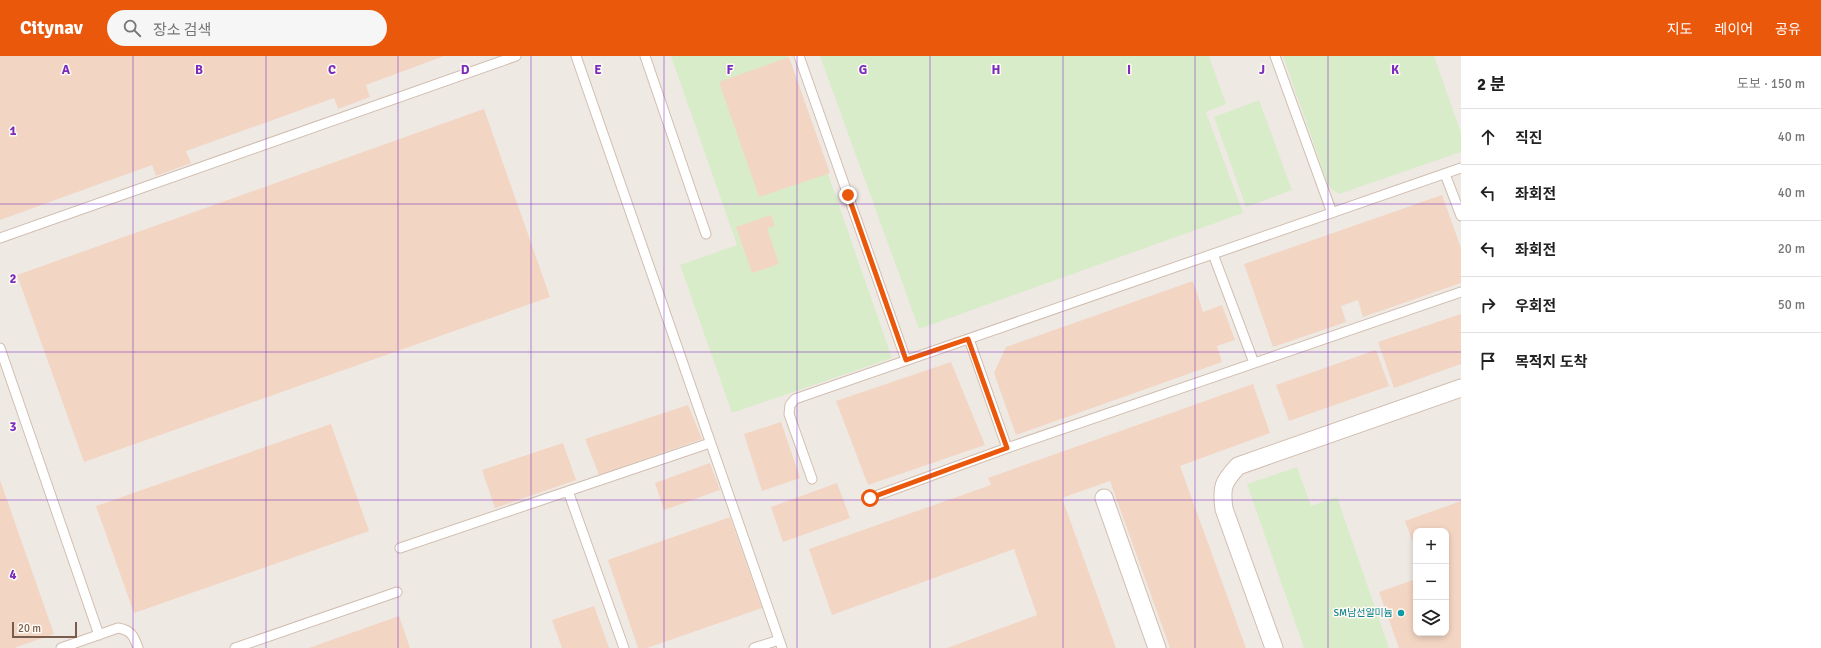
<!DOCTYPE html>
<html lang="ko">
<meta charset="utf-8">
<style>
body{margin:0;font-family:Signika,"Noto Sans KR",sans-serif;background:#f6f6f6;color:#222}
.controls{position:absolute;right:12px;bottom:12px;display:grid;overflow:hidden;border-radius:8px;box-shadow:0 2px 6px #0003}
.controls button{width:36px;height:36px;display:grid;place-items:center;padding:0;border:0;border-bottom:1px solid #e0e0e0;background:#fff;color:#222;font:20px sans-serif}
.scale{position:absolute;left:12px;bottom:10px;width:65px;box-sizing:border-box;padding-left:4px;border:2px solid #7a5c4d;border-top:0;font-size:11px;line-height:14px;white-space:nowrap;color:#7a5c4d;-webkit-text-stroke:3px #fffaf3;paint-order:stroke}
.stop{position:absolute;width:12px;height:12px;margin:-9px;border:3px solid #ea580c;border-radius:50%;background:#fff}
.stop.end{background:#ea580c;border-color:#fff;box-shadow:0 1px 4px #0008}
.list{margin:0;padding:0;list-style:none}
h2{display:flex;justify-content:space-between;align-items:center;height:52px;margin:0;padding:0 16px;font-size:17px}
h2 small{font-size:13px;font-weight:400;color:#767676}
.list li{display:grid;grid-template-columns:26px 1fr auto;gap:12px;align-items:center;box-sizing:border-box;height:56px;padding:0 16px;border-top:1px solid #e0e0e0}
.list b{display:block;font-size:15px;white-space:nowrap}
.list em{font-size:13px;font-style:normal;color:#767676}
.icon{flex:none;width:22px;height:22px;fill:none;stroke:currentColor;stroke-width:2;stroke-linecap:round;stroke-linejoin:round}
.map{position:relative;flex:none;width:1461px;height:592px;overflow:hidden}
header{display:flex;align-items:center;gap:24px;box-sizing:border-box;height:56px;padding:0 20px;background:#ea580c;color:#fff}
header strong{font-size:19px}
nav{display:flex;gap:22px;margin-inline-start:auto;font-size:14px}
.search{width:280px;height:36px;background:#f6f6f6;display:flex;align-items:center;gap:10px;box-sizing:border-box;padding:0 14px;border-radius:22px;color:#767676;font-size:15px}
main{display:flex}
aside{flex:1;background:#fff}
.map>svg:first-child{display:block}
.industrial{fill:#efe9e4;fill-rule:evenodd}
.green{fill:#d8ecc9}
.building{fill:#f3d5c3}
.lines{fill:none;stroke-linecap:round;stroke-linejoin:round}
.service-casing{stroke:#d1beb0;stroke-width:11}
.minor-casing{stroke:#d1beb0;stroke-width:19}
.service{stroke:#fff;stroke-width:9}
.minor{stroke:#fff;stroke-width:17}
.route{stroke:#ea580c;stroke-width:5}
.grid{fill:none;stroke:#7b2cbf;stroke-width:1;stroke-opacity:0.55}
.culture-dot{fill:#0f9aa8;stroke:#fffaf3;stroke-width:1.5}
.labels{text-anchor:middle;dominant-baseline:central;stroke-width:3;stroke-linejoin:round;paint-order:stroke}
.culture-label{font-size:10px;fill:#0d838f;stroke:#fffaf3;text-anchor:end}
.grid-label{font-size:13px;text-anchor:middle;font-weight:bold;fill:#7b2cbf;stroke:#fffaf3;stroke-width:3;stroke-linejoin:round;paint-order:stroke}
</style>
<header>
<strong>Citynav</strong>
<div class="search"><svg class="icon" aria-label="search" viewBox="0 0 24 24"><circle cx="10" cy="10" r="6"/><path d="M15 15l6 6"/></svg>장소 검색</div>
<nav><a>지도</a><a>레이어</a><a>공유</a></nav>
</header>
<main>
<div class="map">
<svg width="1461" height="592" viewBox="0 0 1461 592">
<rect width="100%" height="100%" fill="#fdf6ec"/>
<!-- industrial -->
<path class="industrial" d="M0 0H1461V592H0ZM1416 475H1446V577H1416Z"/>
<!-- green -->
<path class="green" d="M671 0H787L892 302 732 357 680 209 737 189Z
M820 0H1209L1226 48 1206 56 1243 157 919 273Z
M1283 0H1434L1461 77V96L1339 138 1331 133 1327 126Z
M1259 44 1292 134 1246 151 1214 61Z
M1297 411 1311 450 1337 441 1389 592H1304L1247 428Z"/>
<!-- building -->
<path class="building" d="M0 0H444L366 29 370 41 338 53 334 42 186 95 191 107 156 120 152 109 0 164Z
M789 1 830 117 759 141 719 26Z
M484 53 550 241 84 406 17 219Z
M1442 139 1461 192V227L1363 261 1358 244 1341 250 1346 266 1273 291 1244 208Z
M771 159 775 170 767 172 779 208 752 217 736 171Z
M1193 225 1203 256 1222 249 1235 284 1217 290 1222 306 1016 379 994 317 1006 291Z
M1461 258V308L1394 332 1378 286Z
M1376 294 1389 330 1289 365 1276 329Z
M951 306 985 389 868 429 836 345Z
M1253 328 1270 377 1180 410 1246 592H1170L1110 425 1062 442 1116 592H947L1037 559 1014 493 832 559 809 493 991 429 988 422Z
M688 349 702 383 599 419 585 383Z
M781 366 800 422 762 435 744 378Z
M331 368 369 475 134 557 96 450Z
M563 387 576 424 495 452 482 414Z
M710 407 720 434 664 454 655 427Z
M0 424 54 578 14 592H0Z
M837 427 850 462 783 486 771 451Z
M1461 445V592H1399L1379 536 1416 523V577H1446V475H1416V495L1405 465Z
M730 461 762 552 647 592H638L608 504Z
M594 550 609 592H562L552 564Z
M399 560 410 592H309Z"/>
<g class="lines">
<defs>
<path id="service" d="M576 0 782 592
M645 0 706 178
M799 0 906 304
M1275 0 1332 157
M1445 118 1461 160
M0 182 516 0
M1213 198 1254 307
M969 283 1007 392
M0 292 99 579
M812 423 789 358 790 349 795 343 1461 112
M568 435 624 592
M870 442 1007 392 1461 236
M400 492 710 387
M61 592 118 572C131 574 134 580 138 592
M235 592 397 536
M754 592 779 584"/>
<path id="minor" d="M1104 442 1157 592
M1274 592 1224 453C1221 431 1223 426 1238 410L1461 332"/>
</defs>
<!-- service casing -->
<use href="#service" class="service-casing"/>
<!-- minor casing -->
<use href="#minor" class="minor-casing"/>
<!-- service -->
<use href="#service" class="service"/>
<!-- minor -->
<use href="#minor" class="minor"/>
</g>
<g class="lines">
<!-- route -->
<path class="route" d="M848 139 906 304 968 283 1007 392 870 442"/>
</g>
<!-- grid -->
<path class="grid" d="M133 0V592M266 0V592M398 0V592M531 0V592M664 0V592M797 0V592M930 0V592M1063 0V592M1195 0V592M1328 0V592M0 148H1461M0 296H1461M0 444H1461"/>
<!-- markers -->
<circle class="culture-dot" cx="1401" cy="557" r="4"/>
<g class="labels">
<!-- culture labels -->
<g class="culture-label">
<text x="1393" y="557">SM남선알미늄</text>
</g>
</g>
<g class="grid-label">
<text x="66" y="18">A</text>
<text x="199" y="18">B</text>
<text x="332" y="18">C</text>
<text x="465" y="18">D</text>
<text x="598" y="18">E</text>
<text x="730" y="18">F</text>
<text x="863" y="18">G</text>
<text x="996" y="18">H</text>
<text x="1129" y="18">I</text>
<text x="1262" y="18">J</text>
<text x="1395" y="18">K</text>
<text x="13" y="79">1</text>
<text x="13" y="227">2</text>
<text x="13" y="375">3</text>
<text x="13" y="523">4</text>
</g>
</svg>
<div class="controls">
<button>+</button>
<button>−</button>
<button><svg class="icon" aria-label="layers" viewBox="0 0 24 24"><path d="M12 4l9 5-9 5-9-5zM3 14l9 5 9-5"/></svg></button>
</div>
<div class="scale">20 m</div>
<div class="stop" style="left:870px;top:442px"></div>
<div class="stop end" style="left:848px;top:139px"></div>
</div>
<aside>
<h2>2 분<small>도보 · 150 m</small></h2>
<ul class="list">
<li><svg class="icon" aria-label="ahead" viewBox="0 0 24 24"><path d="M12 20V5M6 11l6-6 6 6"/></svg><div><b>직진</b></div><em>40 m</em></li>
<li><svg class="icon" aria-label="left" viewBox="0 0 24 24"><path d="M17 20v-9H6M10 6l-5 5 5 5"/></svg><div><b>좌회전</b></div><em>40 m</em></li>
<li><svg class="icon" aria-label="left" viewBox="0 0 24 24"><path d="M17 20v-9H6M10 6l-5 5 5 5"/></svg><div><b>좌회전</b></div><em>20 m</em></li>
<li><svg class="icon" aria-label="right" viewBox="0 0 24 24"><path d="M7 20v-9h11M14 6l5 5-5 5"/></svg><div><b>우회전</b></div><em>50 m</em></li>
<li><svg class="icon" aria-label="arrive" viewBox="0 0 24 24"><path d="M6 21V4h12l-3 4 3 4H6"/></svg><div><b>목적지 도착</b></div></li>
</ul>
</aside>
</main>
